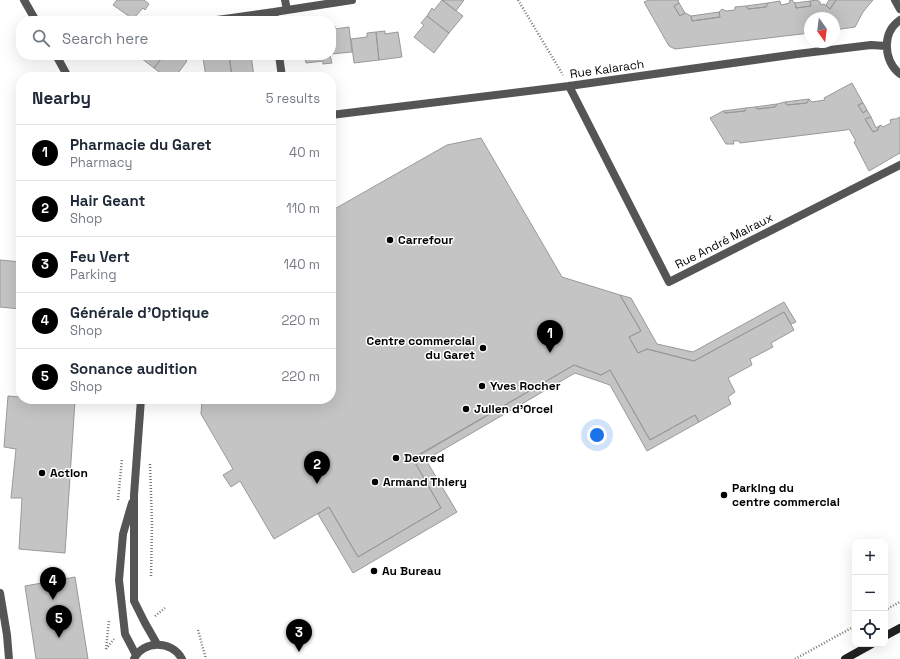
<!DOCTYPE html>
<meta charset="utf-8">
<style>
body{margin:0;font-family:"Space Grotesk",sans-serif;background:#f6f6f7;color:#1f2937}
.controls{position:absolute;right:12px;bottom:12px;display:grid;overflow:hidden;border-radius:8px;box-shadow:0 4px 16px #0002}
.controls button{width:36px;height:36px;display:grid;place-items:center;padding:0;border:0;border-bottom:1px solid #e0e1e3;background:#fff;color:#1f2937;font:20px sans-serif}
.compass{position:absolute;left:804px;top:12px;width:36px;height:36px;border-radius:50%;background:#fff;box-shadow:0 4px 16px #0002;rotate:166deg}
.you{position:absolute;left:597px;top:435px;width:14px;height:14px;margin:-10px;border:3px solid #fff;border-radius:50%;background:#1a73e8;box-shadow:0 0 0 6px #1a73e833}
.badge{display:grid;place-items:center;width:26px;height:26px;border-radius:50%;background:#000;color:#fff;font-size:13px;font-weight:700}
.pin{position:absolute;translate:-50% -33px;filter:drop-shadow(0 1px 2px #0008)}
.pin::after{content:'';position:absolute;top:21px;width:14px;height:12px;background:inherit;clip-path:polygon(0 0,100% 0,50% 100%)}
.list{margin:0;padding:0;list-style:none}
h2{display:flex;justify-content:space-between;align-items:center;height:52px;margin:0;padding:0 16px;font-size:17px}
h2 small{font-size:13px;font-weight:400;color:#747a83}
.list li{display:grid;grid-template-columns:26px 1fr auto;gap:12px;align-items:center;box-sizing:border-box;height:56px;padding:0 16px;border-top:1px solid #e0e1e3}
.list b{display:block;font-size:15px;white-space:nowrap}
.list p{margin:0;font-size:13px;white-space:nowrap;color:#747a83}
.list em{font-size:13px;font-style:normal;color:#747a83}
.icon{flex:none;width:22px;height:22px;fill:none;stroke:currentColor;stroke-width:2;stroke-linecap:round;stroke-linejoin:round}
.map{position:relative;flex:none;width:900px;height:659px;overflow:hidden}
.search{position:absolute;background:#fff;box-shadow:0 4px 16px #0002;left:16px;top:16px;width:320px;height:44px;display:flex;align-items:center;gap:10px;box-sizing:border-box;padding:0 14px;border-radius:16px;color:#747a83;font-size:15px}
.panel{position:absolute;background:#fff;box-shadow:0 4px 16px #0002;left:16px;top:72px;width:320px;height:332px;border-radius:16px}
.map>svg:first-child{display:block}
.building{fill:#c4c4c4;stroke:#999}
.lines{fill:none;stroke-linecap:round;stroke-linejoin:round}
.path{stroke:#777;stroke-width:2.5;stroke-dasharray:1 2;stroke-linecap:butt}
.minor{stroke:#555;stroke-width:8}
.secondary{stroke:#222;stroke-width:8}
.poi-dot{fill:#000;stroke:#fff;stroke-width:1.5}
.labels{text-anchor:middle;dominant-baseline:central;stroke-width:3;stroke-linejoin:round;paint-order:stroke}
.street-label{font-size:12px;fill:#000;stroke:#fff}
.poi-label{font-size:12px;font-weight:bold;fill:#000;stroke:#fff;text-anchor:start}
</style>
<div class="map">
<svg width="900" height="659" viewBox="0 0 900 659">
<rect width="100%" height="100%" fill="#fff"/>
<!-- building -->
<path class="building" d="M117 0H144L149 4 145 10 143 8 133 19 113 5Z
M442 0H464L456 11Z
M442 0 463 16 449 33 427 16 432 8 434 10Z
M649 0H678L679 3 674 6 680 16 685 13 691 16 692 21 720 17 719 12 722 9 726 11 735 10V7L746 6 748 9 766 7 768 3 780 1 781 5 790 3 789 1 792 0 795 3 796 8 811 6 810 1 817 0 820 2 821 5 824 4 830 9 836 0H873L863 12 855 27 834 30V18H810V33L675 49 669 46 644 2Z
M829 0H836L830 9 826 5Z
M810 1 811 6 796 8 795 3Z
M679 3 685 13 680 16 674 6Z
M768 3 766 7 748 9 746 6Z
M719 12 720 17 692 21 691 16Z
M427 16 449 33 434 53 414 37 424 25 421 23Z
M335 26V29L349 27 352 52 331 54V27Z
M385 31V34L398 32 402 57 379 60 376 32Z
M376 32 379 60 354 63 351 39 367 37V33Z
M137 55H164L154 68Z
M164 55H179L187 61 175 77H166L154 68Z
M220 55H229L232 77H206L203 58Z
M229 55H251L254 77H232Z
M326 55H330L332 63 323 64V61L306 63 305 57Z
M852 83 863 103 858 105 863 113 867 110 871 117 865 119 873 132 878 130 879 126 881 125 883 127 891 123 890 120 893 119H896L900 117V153L869 171 854 142 856 141 849 129 846 130 740 143 739 141H733L734 144H726L710 118 723 111 725 113 745 111 746 108 755 107 758 109 775 107 777 104 785 102 787 105 807 103 809 99 812 102 825 100 824 98Z
M809 99 807 103 787 105 785 102Z
M863 103 867 110 863 113 858 105Z
M777 104 775 107 758 109 755 107Z
M746 108 745 111 725 113 723 111Z
M871 117 876 128 879 126 878 130 873 132 865 119Z
M481 138 562 277 620 295 641 331 629 337 638 353 647 349 694 361 784 312 794 330 771 343 773 347 750 359 752 365 728 378 735 392 728 397 731 404 699 422 695 415 650 440 610 370 601 375 574 365 413 459 441 508 358 557 329 507 274 539 240 481 231 487 223 475 233 469 201 414 202 399H331V211L447 145Z
M0 260 21 262V309L0 307Z
M620 295 631 298 657 344 693 352 784 302 796 322 791 324 784 312 694 361 647 349 638 353 629 337 641 331Z
M574 365 601 375 610 370 650 440 695 415 699 422 647 451 610 385 575 373 422 462 418 455Z
M8 396 21 397V399H44L75 401 65 553 19 549 22 498H11L16 449 4 447Z
M418 455 422 462 426 460 457 512 353 573 318 514 329 507 358 557 441 508 413 459Z
M75 577 88 659H36L25 586Z"/>
<g class="lines">
<!-- path -->
<path class="path" d="M518 0 563 75
M150 464 152 524 151 577
M118 500 122 459
M885 610 900 602
M155 616 165 608
M198 630 206 659
M106 649 109 620
M106 649 114 639
M795 659 855 626"/>
<!-- minor -->
<path class="minor" d="M24 0 36 21
M285 0 287 10
M895 0 900 9
M900 20C881 33 884 61 900 74
M210 21 274 12
M275 21 274 12 352 0
M56 55 68 77
M279 55 282 77
M569 86 669 282 900 165
M331 115 569 86 797 54 871 45 886 46
M141 399 134 495V601L145 623 157 644
M132 503 123 534 119 580 125 634 136 655
M0 593 7 635 9 659
M134 659C143 640 172 640 182 659"/>
<!-- secondary -->
<path class="secondary" d="M885 636 900 628
M845 659 872 644"/>
</g>
<!-- markers -->
<g class="poi-dot">
<circle cx="390" cy="240" r="4"/>
<circle cx="483" cy="348" r="4"/>
<circle cx="482" cy="386" r="4"/>
<circle cx="466" cy="409" r="4"/>
<circle cx="396" cy="458" r="4"/>
<circle cx="42" cy="473" r="4"/>
<circle cx="375" cy="482" r="4"/>
<circle cx="724" cy="495" r="4"/>
<circle cx="374" cy="571" r="4"/>
</g>
<g class="labels">
<!-- street labels -->
<g class="street-label">
<text transform="translate(607 69) rotate(-8)">Rue Kalarach</text>
<text transform="translate(724 241) rotate(-27)">Rue André Malraux</text>
</g>
<!-- poi labels -->
<g class="poi-label">
<text x="398" y="240">Carrefour</text>
<text x="475" y="341" text-anchor="end">Centre commercial<tspan x="475" dy="14">du Garet</tspan></text>
<text x="490" y="386">Yves Rocher</text>
<text x="474" y="409">Julien d'Orcel</text>
<text x="404" y="458">Devred</text>
<text x="50" y="473">Action</text>
<text x="383" y="482">Armand Thiery</text>
<text x="732" y="488">Parking du<tspan x="732" dy="14">centre commercial</tspan></text>
<text x="382" y="571">Au Bureau</text>
</g>
</g>
</svg>
<div class="controls">
<button>+</button>
<button>−</button>
<button><svg class="icon" aria-label="locate" viewBox="0 0 24 24"><circle cx="12" cy="12" r="6"/><path d="M12 2v4M12 18v4M2 12h4M18 12h4"/></svg></button>
</div>
<svg class="compass" viewBox="-18 -18 36 36"><path d="M0-13l5 13h-10z" fill="#e53935"/><path d="M0 13l5-13h-10z" fill="#747a83"/></svg>
<div class="you"></div>
<div class="pin badge" style="left:550px;top:353px">1</div>
<div class="pin badge" style="left:317px;top:484px">2</div>
<div class="pin badge" style="left:299px;top:652px">3</div>
<div class="pin badge" style="left:53px;top:600px">4</div>
<div class="pin badge" style="left:59px;top:638px">5</div>
<div class="search"><svg class="icon" aria-label="search" viewBox="0 0 24 24"><circle cx="10" cy="10" r="6"/><path d="M15 15l6 6"/></svg>Search here</div>
<section class="panel">
<h2>Nearby<small>5 results</small></h2>
<ul class="list">
<li><span class="badge">1</span><div><b>Pharmacie du Garet</b><p>Pharmacy</p></div><em>40 m</em></li>
<li><span class="badge">2</span><div><b>Hair Geant</b><p>Shop</p></div><em>110 m</em></li>
<li><span class="badge">3</span><div><b>Feu Vert</b><p>Parking</p></div><em>140 m</em></li>
<li><span class="badge">4</span><div><b>Générale d'Optique</b><p>Shop</p></div><em>220 m</em></li>
<li><span class="badge">5</span><div><b>Sonance audition</b><p>Shop</p></div><em>220 m</em></li>
</ul>
</section>
</div>
